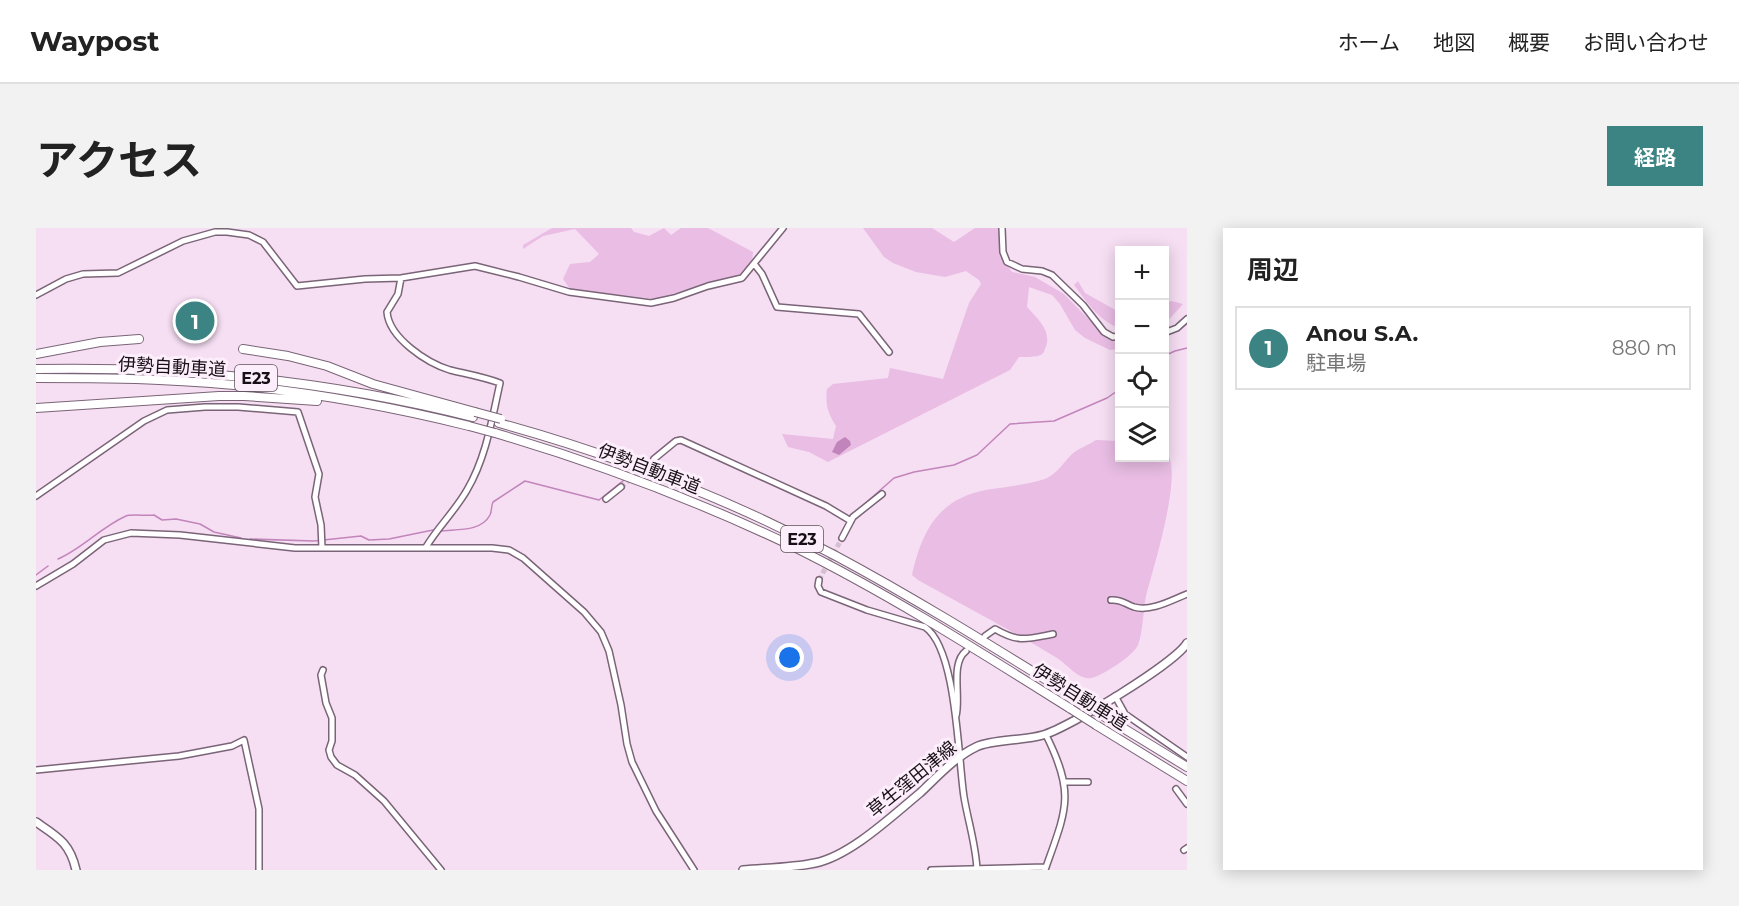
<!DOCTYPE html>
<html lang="ja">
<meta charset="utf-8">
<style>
body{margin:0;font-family:Montserrat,"Noto Sans JP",sans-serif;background:#f2f2f2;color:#222}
.controls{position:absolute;right:18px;top:18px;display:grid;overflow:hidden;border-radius:0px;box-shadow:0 3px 15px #0003}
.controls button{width:54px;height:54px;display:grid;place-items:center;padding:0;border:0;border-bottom:2px solid #e0e0e0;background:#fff;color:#222;font:30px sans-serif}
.you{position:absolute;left:754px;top:430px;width:21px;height:21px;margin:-15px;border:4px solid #fff;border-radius:50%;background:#1a73e8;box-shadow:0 0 0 9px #1a73e833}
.badge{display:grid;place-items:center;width:39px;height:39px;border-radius:50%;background:#3c8483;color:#fff;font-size:20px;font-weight:700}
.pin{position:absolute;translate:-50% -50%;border:3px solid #fff;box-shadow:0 2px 6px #0006}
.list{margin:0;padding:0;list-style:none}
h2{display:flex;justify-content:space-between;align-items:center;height:78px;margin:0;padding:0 24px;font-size:26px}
h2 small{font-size:20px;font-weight:400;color:#767676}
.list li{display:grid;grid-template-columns:39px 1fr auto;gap:18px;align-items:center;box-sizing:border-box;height:84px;margin:0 12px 12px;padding:0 12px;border:2px solid #e0e0e0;border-radius:0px}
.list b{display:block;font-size:22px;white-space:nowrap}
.list p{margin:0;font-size:20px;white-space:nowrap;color:#767676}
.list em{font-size:20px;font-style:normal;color:#767676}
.icon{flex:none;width:33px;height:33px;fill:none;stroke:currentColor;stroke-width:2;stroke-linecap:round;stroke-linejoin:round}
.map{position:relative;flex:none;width:1151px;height:642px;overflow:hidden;border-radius:0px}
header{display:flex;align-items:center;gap:36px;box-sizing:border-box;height:84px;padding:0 30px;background:#fff;border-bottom:2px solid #e0e0e0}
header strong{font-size:28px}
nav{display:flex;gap:33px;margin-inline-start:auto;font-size:21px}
.intro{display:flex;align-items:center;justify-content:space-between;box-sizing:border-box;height:144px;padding:0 36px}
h1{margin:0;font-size:42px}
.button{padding:15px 27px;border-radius:0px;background:#3c8483;color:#fff;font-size:21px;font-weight:700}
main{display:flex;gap:36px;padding:0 36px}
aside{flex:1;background:#fff;border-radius:0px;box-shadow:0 3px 15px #0003}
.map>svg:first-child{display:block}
.green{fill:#e9bde4}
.water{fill:#c285bb}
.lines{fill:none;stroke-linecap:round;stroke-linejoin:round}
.stream{stroke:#c285bb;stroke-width:1.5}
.minor-tunnel{stroke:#d5bfd2;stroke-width:5;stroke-dasharray:5 2.5;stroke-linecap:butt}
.minor-casing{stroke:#7a6477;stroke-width:8}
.major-casing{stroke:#7a6477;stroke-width:10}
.highway-casing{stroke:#7a6477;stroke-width:10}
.minor{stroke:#fff;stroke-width:5}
.major{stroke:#fff;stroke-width:7}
.highway{stroke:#fff;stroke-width:8}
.highway-bridge-casing{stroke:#7a6477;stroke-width:10;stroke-linecap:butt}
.highway-bridge{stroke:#fff;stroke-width:8}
.labels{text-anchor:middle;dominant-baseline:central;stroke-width:6;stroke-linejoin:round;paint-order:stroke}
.shield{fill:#fdeefb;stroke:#5d535b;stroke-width:1.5}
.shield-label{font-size:16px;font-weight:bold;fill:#181017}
.street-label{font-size:18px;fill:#181017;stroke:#fdeefb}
</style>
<header>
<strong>Waypost</strong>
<nav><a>ホーム</a><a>地図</a><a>概要</a><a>お問い合わせ</a></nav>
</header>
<div class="intro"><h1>アクセス</h1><a class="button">経路</a></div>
<main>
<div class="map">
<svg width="1151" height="642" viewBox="0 0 1151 642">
<rect width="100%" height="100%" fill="#f6def3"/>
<!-- green -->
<path class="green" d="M516 0H595L598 4 613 8 628 0 635 7 645 0H672L717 24 716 36 708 46 693 53 670 56 619 71 534 61 527 51 534 36 554 34 563 26 539 1 507 8 487 21V17Z
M827 0H896L918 14 939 0H962L967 31 976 44 999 49 1028 66 1069 108H1083V121L1074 122 1049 110 1039 102 1024 76 1016 67 993 59 991 79C1002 91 1017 104 1009 121 1007 126 1007 126 1002 128 996 129 989 129 983 129L974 142 792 234 773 224 752 219 746 206 797 211 800 198C792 185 789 177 791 161L797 156 852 150 854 140 907 151 933 75 945 56 943 52 930 43 909 49 880 44 857 35 848 29Z
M1042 53 1049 65 1083 84V100C1062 92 1051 74 1038 57Z
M1135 73 1147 76 1129 96V75Z
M1060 212 1083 213 1084 230H1128L1129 223C1150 238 1116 344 1110 368 1107 383 1107 403 1102 417 1097 428 1066 448 1055 450 1042 452 1031 436 1021 430 975 402 928 378 882 352L876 347C886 303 902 271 950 262 969 259 990 257 1009 251 1021 246 1027 235 1036 226 1043 220 1053 217 1060 212Z"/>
<!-- water -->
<path class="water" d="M809 209 814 213 815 217 803 227 796 224 801 214Z"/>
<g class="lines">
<!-- stream -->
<path class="stream" d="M1128 128 1139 123 1151 120
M648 211 767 265
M615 229 637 211 644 209
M815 288 858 250 878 244 918 237 941 227 974 196 1018 193 1071 170 1084 161
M404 303C421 301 445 304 454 287 456 283 455 278 457 274L489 253 563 272 588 252
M214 311 278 313 325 308 333 312 353 311 397 302
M22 331C46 321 65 299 90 288 94 286 111 288 118 287L126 292 140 291 164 296 178 304 205 310
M0 347 12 338"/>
<!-- minor-tunnel -->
<path class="minor-tunnel" d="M585 259 618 231
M783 352 806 310"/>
<defs>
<path id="minor" d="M966 0 967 24 971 34 986 41 1006 43 1016 47 1047 77 1068 104 1077 109 1084 108
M719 37 726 46 741 79 823 86 853 124
M365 50 362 66 351 84C353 110 391 135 414 142 431 146 448 149 464 155 456 191 450 230 431 262 419 283 402 299 390 319
M0 67 30 51 47 46 82 45 147 13 179 4H191L213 7 227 14 261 58 329 51 365 50 439 38 483 49 533 64 615 75 638 70 672 58 706 50 747 0
M1128 105 1141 100 1151 91
M618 231 640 213 645 212 790 278 815 293
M0 268 108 193 131 182 169 179H202L262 184 283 246 279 269 285 297 286 320
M570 271 585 259
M806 310 817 289 846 266
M783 352 782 358 785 364 831 382 889 399C921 421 922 531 928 569 932 593 940 617 941 642
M0 358 37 336 68 312 95 305 144 307 259 320H456L473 322 487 330 548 384 565 404 573 423 585 477 591 516 596 534 620 583 658 642
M1075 372C1085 371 1089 376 1098 379 1115 384 1136 372 1151 366
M949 408 959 401C983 415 991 411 1017 406
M287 442 285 447 290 475 296 490V513L293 522 295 529 301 537 319 547 348 573 405 642
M1079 468 1089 486 1151 529
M920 488C925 469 914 435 930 423
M0 542 143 528 196 518 208 512 223 581V642
M1029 554H1052
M1140 561 1151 576
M1148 622 1151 620
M895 642 1010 639
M1009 642C1030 582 1040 567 1010 507"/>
<path id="major" d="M0 594C22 609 34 615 40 642
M707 642C730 640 755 640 779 635 814 628 856 588 884 565 901 549 919 529 940 519 957 511 987 513 1007 507 1032 500 1140 435 1151 415"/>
<path id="highway" d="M207 121 252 128 291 138 337 156 439 184
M0 126 64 114 103 111
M0 141C148 138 294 153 437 189
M0 150C41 150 82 150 123 152 228 156 332 173 433 198
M0 180 183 168H208L281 173
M463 195C579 227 693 271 800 328 884 373 965 424 1046 474
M459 205C561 235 660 272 756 318 853 366 944 424 1035 481
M1069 489 1151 539
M1060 497 1151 553"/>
</defs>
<!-- minor casing -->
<use href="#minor" class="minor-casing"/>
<!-- major casing -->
<use href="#major" class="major-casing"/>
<!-- highway casing -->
<use href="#highway" class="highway-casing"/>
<!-- minor -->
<use href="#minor" class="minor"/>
<!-- major -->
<use href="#major" class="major"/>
<!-- highway -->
<use href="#highway" class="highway"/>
<defs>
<path id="highway-bridge" d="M439 184 465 191
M433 198 459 205
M1046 474 1069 489
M1035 481 1060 497"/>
</defs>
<!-- highway-bridge casing -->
<use href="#highway-bridge" class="highway-bridge-casing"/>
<!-- highway-bridge -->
<use href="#highway-bridge" class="highway-bridge"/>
</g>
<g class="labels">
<!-- shield labels -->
<g class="shield">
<rect x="199" y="137" width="42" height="26" rx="4.5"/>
<rect x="745" y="298" width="42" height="26" rx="4.5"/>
</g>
<g class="shield-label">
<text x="220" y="150">E23</text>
<text x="766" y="311">E23</text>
</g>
<!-- street labels -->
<g class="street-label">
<text transform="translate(136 139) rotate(3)">伊勢自動車道</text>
<text transform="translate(613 241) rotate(21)">伊勢自動車道</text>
<text transform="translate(1044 469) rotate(32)">伊勢自動車道</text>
<text transform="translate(876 551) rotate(-39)">草生窪田津線</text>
</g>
</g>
</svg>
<div class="controls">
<button>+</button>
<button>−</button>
<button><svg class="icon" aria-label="locate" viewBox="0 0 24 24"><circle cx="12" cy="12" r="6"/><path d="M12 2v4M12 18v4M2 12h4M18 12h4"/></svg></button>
<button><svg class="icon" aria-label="layers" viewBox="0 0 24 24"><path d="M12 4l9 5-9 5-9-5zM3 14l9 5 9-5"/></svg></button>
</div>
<div class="you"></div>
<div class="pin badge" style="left:159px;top:93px">1</div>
</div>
<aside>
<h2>周辺<small></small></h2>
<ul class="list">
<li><span class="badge">1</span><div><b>Anou S.A.</b><p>駐車場</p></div><em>880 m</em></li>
</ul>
</aside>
</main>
